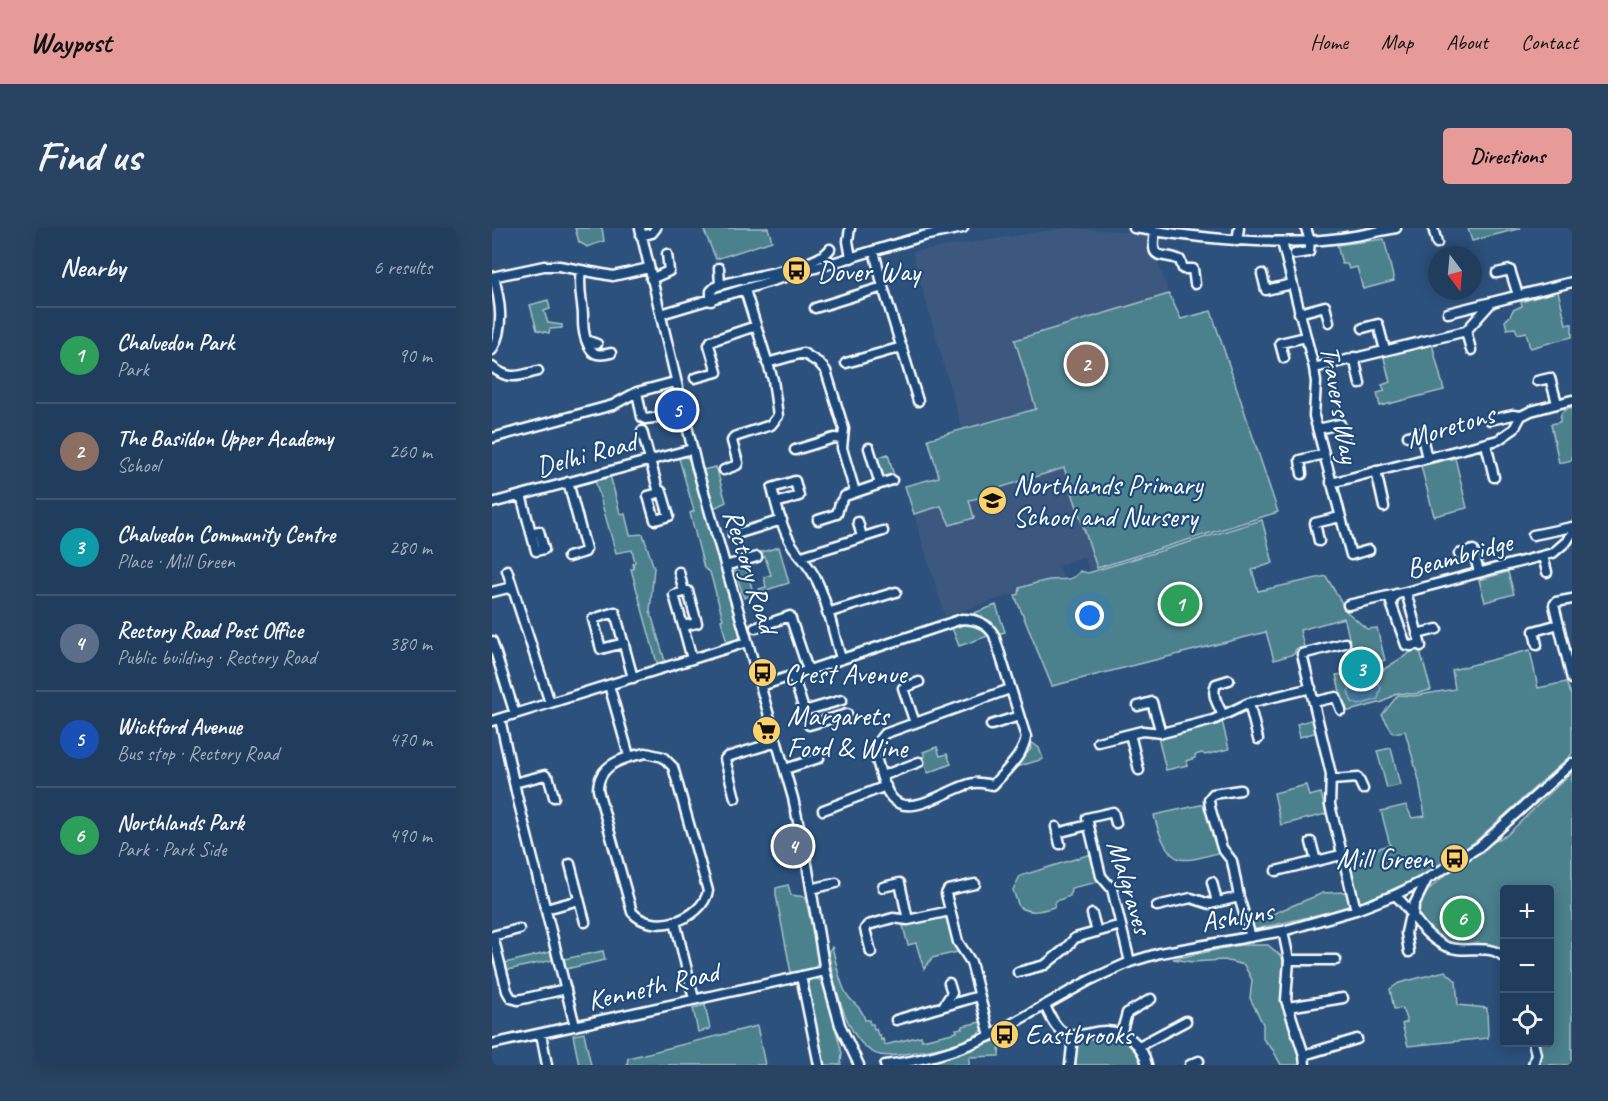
<!DOCTYPE html>
<meta charset="utf-8">
<style>
body{margin:0;font-family:Caveat,sans-serif;background:#294463;color:#f1f3f6}
.controls{position:absolute;right:18px;bottom:18px;display:grid;overflow:hidden;border-radius:6px;box-shadow:0 3px 15px #0003}
.controls button{width:54px;height:54px;display:grid;place-items:center;padding:0;border:0;border-bottom:2px solid #3e5672;background:#213d5d;color:#f1f3f6;font:30px sans-serif}
.compass{position:absolute;left:936px;top:18px;width:54px;height:54px;border-radius:50%;background:#213d5d;box-shadow:0 3px 15px #0003;rotate:164deg}
.you{position:absolute;left:598px;top:388px;width:21px;height:21px;margin:-15px;border:4px solid #fff;border-radius:50%;background:#1a73e8;box-shadow:0 0 0 9px #1a73e833}
.badge{display:grid;place-items:center;width:39px;height:39px;border-radius:50%;background:#e69b98;color:#fff;font-size:20px;font-weight:700}
.pin{position:absolute;translate:-50% -50%;border:3px solid #fff;box-shadow:0 2px 6px #0006}
.list{margin:0;padding:0;list-style:none}
h2{display:flex;justify-content:space-between;align-items:center;height:78px;margin:0;padding:0 24px;font-size:26px}
h2 small{font-size:20px;font-weight:400;color:#a2aebc}
.list li{display:grid;grid-template-columns:39px 1fr auto;gap:18px;align-items:center;box-sizing:border-box;height:96px;padding:0 24px;border-top:2px solid #3e5672}
.list b{display:block;font-size:22px;white-space:nowrap}
.list p{margin:0;font-size:20px;white-space:nowrap;color:#a2aebc}
.list em{font-size:20px;font-style:normal;color:#a2aebc}
.icon{flex:none;width:33px;height:33px;fill:none;stroke:currentColor;stroke-width:2;stroke-linecap:round;stroke-linejoin:round}
.map{position:relative;flex:none;width:1080px;height:837px;overflow:hidden;border-radius:6px}
header{display:flex;align-items:center;gap:36px;box-sizing:border-box;height:84px;padding:0 30px;background:#e69b98;color:#111}
header strong{font-size:28px}
nav{display:flex;gap:33px;margin-inline-start:auto;font-size:21px}
.intro{display:flex;align-items:center;justify-content:space-between;box-sizing:border-box;height:144px;padding:0 36px}
h1{margin:0;font-size:42px}
.button{padding:15px 27px;border-radius:6px;background:#e69b98;color:#111;font-size:21px;font-weight:700}
main{display:flex;gap:36px;padding:0 36px}
aside{flex:1;background:#213d5d;border-radius:6px;box-shadow:0 3px 15px #0003}
.map>svg:first-child{display:block}
.built{fill:#3c597e}
.green{fill:#4b808d;stroke:#a5c0c6;stroke-width:1.5}
.water{fill:#42769f;stroke:#8eadc5;stroke-width:1.5}
.lines{fill:none;stroke-linecap:round;stroke-linejoin:round}
.minor-casing{stroke:#fff;stroke-width:13}
.minor{stroke:#1f4a7a;stroke-width:8}
.labels{text-anchor:middle;dominant-baseline:central;stroke-width:4.5;stroke-linejoin:round;paint-order:stroke}
.poi-label{font-size:28px;fill:#fff;stroke:#1f4a7a;text-anchor:start}
.street-label{font-size:28px;fill:#fff;stroke:#1f4a7a}
</style>
<header>
<strong>Waypost</strong>
<nav><a>Home</a><a>Map</a><a>About</a><a>Contact</a></nav>
</header>
<div class="intro"><h1>Find us</h1><a class="button">Directions</a></div>
<main>
<aside>
<h2>Nearby<small>6 results</small></h2>
<ul class="list">
<li><span class="badge" style="background:#2e9e5b">1</span><div><b>Chalvedon Park</b><p>Park</p></div><em>90 m</em></li>
<li><span class="badge" style="background:#8d6e63">2</span><div><b>The Basildon Upper Academy</b><p>School</p></div><em>260 m</em></li>
<li><span class="badge" style="background:#0f9aa8">3</span><div><b>Chalvedon Community Centre</b><p>Place · Mill Green</p></div><em>280 m</em></li>
<li><span class="badge" style="background:#5c6f8a">4</span><div><b>Rectory Road Post Office</b><p>Public building · Rectory Road</p></div><em>380 m</em></li>
<li><span class="badge" style="background:#1a4fb4">5</span><div><b>Wickford Avenue</b><p>Bus stop · Rectory Road</p></div><em>470 m</em></li>
<li><span class="badge" style="background:#2e9e5b">6</span><div><b>Northlands Park</b><p>Park · Park Side</p></div><em>490 m</em></li>
</ul>
</aside>
<div class="map">
<svg width="1080" height="837" viewBox="0 0 1080 837">
<rect width="100%" height="100%" fill="#2c517c"/>
<filter id="ink" filterUnits="userSpaceOnUse"><feTurbulence type="fractalNoise" baseFrequency=".0167" numOctaves="2"/><feDisplacementMap in="SourceGraphic" scale="12" xChannelSelector="R" yChannelSelector="G"/><feConvolveMatrix kernelMatrix="1 2 1 2 8 2 1 2 1" color-interpolation-filters="sRGB"/></filter>
<g filter="url(#ink)">
<!-- built -->
<path class="built" d="M573 0 625 3 656 7 677 66 688 91 719 83 786 284 597 342 592 328 567 337 571 350 453 388 413 258 447 249 436 211 470 201 420 24Z"/>
<!-- green -->
<path class="green" d="M83 0H110L112 13 95 19 87 14Z
M211 0H276L280 13 224 31Z
M976 0H1029L980 13Z
M892 11 902 53 871 61 865 39 857 41 855 36H850L845 17Z
M1066 63 1074 96H1080V109L1038 120 1034 104 1026 106 1023 100 1015 101 1013 93 1018 88 1021 82 1030 78 1029 74Z
M677 66 689 91 719 83 786 284 605 340 572 240 500 262 501 267 477 272 482 290 458 297 449 278 422 286 413 258 447 249 436 211 544 181 523 112Z
M56 72 58 81 52 83 56 95 70 97V100L58 101 57 105 45 102 38 77Z
M940 116 952 162 888 178 885 165 893 163 890 157 898 154 891 126Z
M1080 179V232L1067 235 1059 196 1068 194C1068 184 1070 182 1080 179Z
M396 226 402 248 390 251 384 230Z
M186 227 192 228 197 231 249 407 246 411 235 415 229 392 231 391 218 344 212 340 198 285 202 283Z
M963 230 975 280 942 288 929 238Z
M224 239 234 274 222 280 210 242Z
M118 247 128 285 133 286 138 307 151 306 162 340 158 383 173 433 165 435 139 341H142L141 336 143 334 140 322 124 325 103 252Z
M770 292 781 335 760 342 766 363 834 348 855 384 875 401 885 400 893 432 886 435 868 432C855 418 858 407 852 390L808 402 812 419 804 421 802 426 782 432 774 404 560 458 523 368 527 366 528 360C537 357 547 354 557 352 569 350 580 355 588 343L596 345Z
M287 319 297 355 268 364 267 361 274 359 272 349 279 347 273 329 253 336 261 364 260 367 252 370 240 333Z
M1016 344 1022 366 993 374 987 352Z
M504 377 513 404 506 406 500 394 482 385Z
M472 397C483 398 489 399 496 408L467 418 460 400Z
M927 419 939 462 922 466 905 465 891 474 853 484 844 447 862 445 864 454 878 450Z
M1038 422 1046 460 1074 454 1080 468V526L985 612 943 643 864 677 851 630 898 617 889 583 914 577 920 590 933 588 927 552 913 503 901 505 890 487 906 467 922 468 963 461 960 442Z
M822 491 825 504 808 509 805 496Z
M730 493 737 521 713 527 710 525 703 527V530L694 533 696 537 674 542 666 509Z
M538 513 547 520 551 531 522 540 539 521Z
M445 519 448 528 455 526 459 536 436 545 432 535 429 534 427 530 433 528 431 524Z
M899 520 908 557 895 560 885 523Z
M1080 544V837H1045L1044 815 1058 814V662H1012V724C998 713 976 719 958 716 950 715 938 705 932 698 927 691 924 685 927 676 935 654 985 626 1005 612L1015 607Z
M814 557 817 568 829 565 834 586 789 597 782 565Z
M713 576 726 625C715 627 698 634 688 631 674 628 665 600 662 587Z
M599 626 606 654 579 660 578 668 564 673 562 679C549 683 538 686 527 679L521 662 528 648Z
M296 657 299 667 313 669 327 728 324 739 299 745 284 667V660Z
M853 664 859 667V679L760 702 755 687 780 686 831 665Z
M455 688 466 724 440 730 432 741 424 715 416 717 411 698Z
M748 717H776L790 729 793 748 791 774 809 829V837H789L781 822 771 811V796L758 770 760 752 752 737 732 732 700 734 681 731Z
M340 719C344 733 346 748 352 761 358 776 369 776 373 792H377L378 796H381L382 802 384 801 386 807H388L389 812 391 811 393 817 429 808 430 812 465 804 464 801 470 800V798L489 794 491 802C474 815 450 820 430 823 417 825 400 830 388 827 354 819 342 752 336 724Z
M111 723 113 732 74 741 72 731Z
M58 724 61 732 15 742 13 735Z
M953 743 964 753 966 777 995 780 996 810 916 818 910 796 915 794 910 780 902 781 898 761 907 755Z
M323 750 329 753 332 758 350 825 349 837H330L314 756 318 751Z
M213 777 218 801 206 804 201 780Z
M265 798 273 837H135L136 830Z
M92 805 99 837H87L81 807Z
M612 806 639 812 652 837H580L582 810Z
M508 811 507 828 477 829V837H433Z"/>
<!-- water -->
<path class="water" d="M881 451 889 459 886 471 867 477 860 474 856 464 860 457Z"/>
<g class="lines">
<defs>
<path id="minor" d="M148 0 205 240 301 570 315 636 333 743 348 797 367 837
M358 0 356 13 359 30
M642 0C708 10 774 18 840 11 862 9 883 4 904 0
M941 0 945 15
M663 3C658 36 668 23 688 32L691 41H701L703 56
M149 8 160 5 164 0
M745 13 747 0
M790 14 822 140 824 154 822 188 859 327 877 322
M382 23 391 59 426 173
M803 26 817 24 818 13 814 0
M227 40 228 57
M89 42C86 61 90 69 91 87 91 97 91 103 94 112L105 116
M1005 45 1018 42 1026 67
M770 46 774 62 800 56
M0 49 52 38H67L121 48 157 40
M159 51 177 43 175 26
M219 73V63L223 59C248 49 324 41 338 21
M323 80 391 59
M807 85 833 78 837 94
M956 85 1000 74
M169 86 431 8 471 0
M871 100 886 96 893 122
M974 103 979 122
M94 112C99 126 104 129 119 125
M0 122C13 99 8 73 2 49
M862 129 868 156
M792 130 788 115 814 109
M275 135 311 125 327 135 334 143 352 201 350 220 363 264
M354 135 410 119
M0 139C18 153 26 148 46 143
M822 140 974 103 1000 74 1080 54
M203 150 225 144 217 117 219 113 264 98
M1045 153 1058 150 1065 175
M145 164 150 189 153 191 162 190
M998 192 1021 187 1029 188
M826 201 848 196 852 209
M150 203 166 261 170 264 177 288 163 292 156 268 170 264
M916 208 929 205 935 230
M0 210 121 177 145 164 183 154
M994 216 1002 249
M377 220 388 256
M303 222 342 210 351 211
M232 242 245 237 246 235 240 213 242 209 279 197 286 188 281 152 253 62
M884 243 892 279
M810 246 808 232 832 226
M76 254 94 321 93 324 76 329
M839 255 1006 212 1022 201 1029 188 1039 183 1080 172
M29 267 44 323 52 321 47 303 39 305
M0 275 200 221
M284 275 307 268 303 253 280 260C285 279 290 301 300 317 308 329 318 338 324 351 336 374 341 405 349 430
M326 292 345 286 348 275 353 268 400 252
M366 294 370 309
M241 307 290 292
M1041 307 1080 299
M827 313 823 295 848 289
M967 326 981 322 987 344
M310 328 391 303
M1051 328 1055 344
M233 338 265 329
M15 342 22 364
M187 344 192 364 196 363 205 395 191 398 182 367 192 364
M0 364 16 360 22 364 58 475
M914 364 929 418
M904 366 899 375 914 417 919 418 928 416
M1080 371 1064 374 1062 377 1080 451
M856 377 914 364 1061 325 1075 313 1080 305
M335 385 404 364
M191 398 200 431
M263 400 298 388 316 442
M925 406 945 401
M0 413 23 486
M132 415 109 421 101 391 123 384 141 450
M853 415 810 426 839 546 838 577 864 682
M1045 417 1042 403 1067 396
M301 448 317 497 355 486
M117 457 137 528
M269 458 470 391C484 391 495 395 502 407L534 509C532 527 512 544 501 557 495 556 488 554 482 555 460 558 418 592 400 570 392 561 389 547 386 536 381 523 383 516 392 506L518 461
M822 474 844 469 849 482
M757 475 766 511
M646 478 660 474 669 505
M312 483 350 472
M731 487C726 477 719 467 724 456L737 452
M8 491 25 568 83 798
M0 493 255 414
M423 495 411 460 427 454
M499 497 527 488
M638 506 647 542
M606 514 650 503 670 505 721 492 757 475 819 460
M154 525 171 529 181 539 216 663C210 692 160 708 140 684L106 562C106 536 133 529 154 525Z
M293 541 327 530
M390 548 427 534
M839 552 866 550 871 561
M22 555 53 547 57 551 62 569
M748 562 721 566 717 571 718 579 730 620 740 633 747 669 759 709
M243 570 233 531 235 529 285 514
M331 582 394 558
M624 595 621 584 595 590 609 648 620 661 638 734
M564 599 568 616
M565 605 596 597
M819 614 824 633
M78 636 93 694
M784 643 849 627
M720 654 725 674
M483 656 456 662 454 666 466 714 479 734 498 808
M391 659 408 655 416 692
M319 661 344 655
M903 667C923 685 926 704 953 718 972 727 996 714 1012 729
M665 678 699 670 718 676 747 669
M54 681 87 672
M600 686 605 704
M183 693 202 771
M791 703 797 732 794 772 812 827 813 837
M0 708 27 701
M1 708 15 763 19 770 26 772 74 761
M379 724 373 701 376 697 401 690 416 692 458 683
M917 724 914 705 917 691 921 688 922 677 935 651
M797 732H844
M526 744 553 737 573 721 583 710 629 697
M309 748 327 837
M452 777 460 765 457 755
M553 778C558 787 562 799 571 804 584 812 599 803 612 803 634 802 651 817 655 837
M796 779 851 770
M404 792 487 768
M49 806 55 837
M629 806 635 785 659 771
M1041 814 1044 826 1041 837
M0 816 333 743
M647 818 694 793
M812 827 865 811
M393 837C430 833 464 823 498 808L598 752 638 734 668 725 791 703 864 682 903 667 935 651 987 619 1080 535
M578 837 581 808
M698 837 707 833"/>
</defs>
<!-- minor casing -->
<use href="#minor" class="minor-casing"/>
<!-- minor -->
<use href="#minor" class="minor"/>
</g>
</g>
<!-- icons -->
<defs>
<symbol id="bus-disc" viewBox="-11 -11 22 22"><circle r="9.5" fill="#ffd166" stroke="#1f4a7a"/><path d="M-5-6H5V4H4V6H2V4H-2V6H-4V4H-5ZM-3.5-4V0h7V-4ZM-3.5 1.2v1.5H-2V1.2ZM2 1.2v1.5H3.5V1.2Z" fill="#111"/></symbol>
<symbol id="school-disc" viewBox="-11 -11 22 22"><circle r="9.5" fill="#ffd166" stroke="#1f4a7a"/><path d="M0-5L7-2L0 1L-7-2ZM-4 1L0 2.5L4 1V4Q0 6-4 4Z" fill="#111"/></symbol>
<symbol id="supermarket-disc" viewBox="-11 -11 22 22"><circle r="9.5" fill="#ffd166" stroke="#1f4a7a"/><path d="M-6-5.5h2.5l.6 2H6L4.5 2H-2.5L-4.4-4H-6ZM-1.5 3.2a1.3 1.3 0 1 0 .1 0ZM3 3.2a1.3 1.3 0 1 0 .1 0Z" fill="#111"/></symbol>
</defs>
<g fill-rule="evenodd">
<use href="#bus-disc" x="288" y="26" width="33" height="33"/>
<use href="#school-disc" x="484" y="256" width="33" height="33"/>
<use href="#bus-disc" x="254" y="428" width="33" height="33"/>
<use href="#supermarket-disc" x="258" y="486" width="33" height="33"/>
<use href="#bus-disc" x="946" y="614" width="33" height="33"/>
<use href="#bus-disc" x="496" y="790" width="33" height="33"/>
</g>
<g class="labels">
<!-- poi labels -->
<g class="poi-label">
<text x="325" y="43">Dover Way</text>
<text x="521" y="256">Northlands Primary<tspan x="521" dy="32">School and Nursery</tspan></text>
<text x="292" y="445">Crest Avenue</text>
<text x="295" y="487">Margarets<tspan x="295" dy="32">Food &amp; Wine</tspan></text>
<text x="941" y="630" text-anchor="end">Mill Green</text>
<text x="533" y="806">Eastbrooks</text>
</g>
<!-- street labels -->
<g class="street-label">
<text transform="translate(848 176) rotate(80)">Travers Way</text>
<text transform="translate(958 198) rotate(-17)">Moretons</text>
<text transform="translate(94 226) rotate(-15)">Delhi Road</text>
<text transform="translate(967 327) rotate(-15)">Beambridge</text>
<text transform="translate(259 343) rotate(73)">Rectory Road</text>
<text transform="translate(638 659) rotate(73)">Malgraves</text>
<text transform="translate(745 688) rotate(-10)">Ashlyns</text>
<text transform="translate(161 758) rotate(-13)">Kenneth Road</text>
</g>
</g>
</svg>
<div class="controls">
<button>+</button>
<button>−</button>
<button><svg class="icon" aria-label="locate" viewBox="0 0 24 24"><circle cx="12" cy="12" r="6"/><path d="M12 2v4M12 18v4M2 12h4M18 12h4"/></svg></button>
</div>
<svg class="compass" viewBox="-18 -18 36 36"><path d="M0-13l5 13h-10z" fill="#e53935"/><path d="M0 13l5-13h-10z" fill="#a2aebc"/></svg>
<div class="you"></div>
<div class="pin badge" style="left:688px;top:376px;background:#2e9e5b">1</div>
<div class="pin badge" style="left:594px;top:136px;background:#8d6e63">2</div>
<div class="pin badge" style="left:869px;top:441px;background:#0f9aa8">3</div>
<div class="pin badge" style="left:301px;top:618px;background:#5c6f8a">4</div>
<div class="pin badge" style="left:185px;top:182px;background:#1a4fb4">5</div>
<div class="pin badge" style="left:970px;top:690px;background:#2e9e5b">6</div>
</div>
</main>
